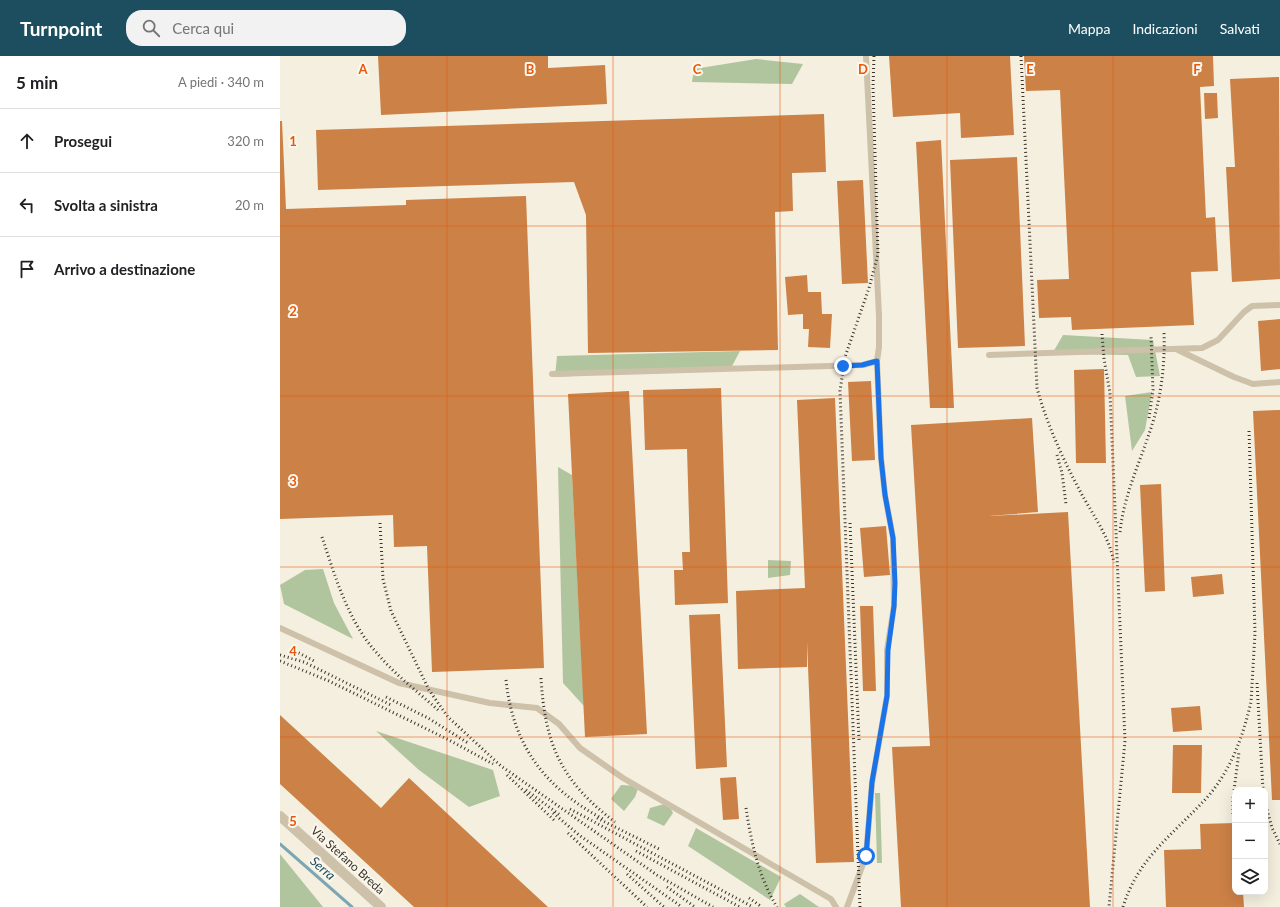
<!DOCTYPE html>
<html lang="it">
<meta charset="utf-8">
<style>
body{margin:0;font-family:Lato,sans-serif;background:#f2f2f2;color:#202124}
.controls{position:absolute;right:12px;bottom:12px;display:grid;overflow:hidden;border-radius:8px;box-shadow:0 4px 16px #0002}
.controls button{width:36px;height:36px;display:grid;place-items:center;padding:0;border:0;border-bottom:1px solid #e0e0e0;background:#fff;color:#202124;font:20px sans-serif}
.stop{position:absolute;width:12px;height:12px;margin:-9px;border:3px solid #1a73e8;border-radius:50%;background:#fff}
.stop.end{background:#1a73e8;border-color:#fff;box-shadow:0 1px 4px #0008}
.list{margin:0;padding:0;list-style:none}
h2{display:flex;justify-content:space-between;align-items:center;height:52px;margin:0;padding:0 16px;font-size:17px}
h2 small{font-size:13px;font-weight:400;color:#757577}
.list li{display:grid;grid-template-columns:26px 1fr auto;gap:12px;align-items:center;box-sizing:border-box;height:64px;padding:0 16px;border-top:1px solid #e0e0e0}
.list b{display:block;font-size:15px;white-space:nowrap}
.list em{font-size:13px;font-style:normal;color:#757577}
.icon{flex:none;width:22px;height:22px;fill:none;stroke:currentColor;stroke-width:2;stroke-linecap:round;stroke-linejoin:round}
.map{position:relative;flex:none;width:1000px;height:851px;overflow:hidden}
header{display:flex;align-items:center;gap:24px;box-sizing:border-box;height:56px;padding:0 20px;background:#1d4e5f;color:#fff}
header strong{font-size:19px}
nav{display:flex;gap:22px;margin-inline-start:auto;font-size:14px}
.search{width:280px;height:36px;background:#f2f2f2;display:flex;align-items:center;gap:10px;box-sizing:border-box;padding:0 14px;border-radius:16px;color:#757577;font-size:15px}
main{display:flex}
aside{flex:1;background:#fff}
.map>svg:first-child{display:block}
.green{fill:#b0c59e}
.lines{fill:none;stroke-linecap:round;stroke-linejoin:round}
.stream{stroke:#7ca6b3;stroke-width:3}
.building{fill:#cc8146}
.lane{stroke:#cec1aa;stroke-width:6}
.street{stroke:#cec1aa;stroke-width:10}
.rail{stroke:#3b332a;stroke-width:3;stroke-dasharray:1 3;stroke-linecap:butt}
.route{stroke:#1a73e8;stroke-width:5}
.grid{fill:none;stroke:#e8590c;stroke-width:1;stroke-opacity:0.55}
.labels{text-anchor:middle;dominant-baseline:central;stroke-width:4;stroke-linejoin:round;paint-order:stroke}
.street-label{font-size:12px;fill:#3b332a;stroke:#fbf7ed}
.water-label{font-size:13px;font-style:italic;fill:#1d4e5f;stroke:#fbf7ed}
.grid-label{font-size:13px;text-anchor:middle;font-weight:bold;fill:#e8590c;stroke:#fbf7ed;stroke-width:4;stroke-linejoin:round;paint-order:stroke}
</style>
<header>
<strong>Turnpoint</strong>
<div class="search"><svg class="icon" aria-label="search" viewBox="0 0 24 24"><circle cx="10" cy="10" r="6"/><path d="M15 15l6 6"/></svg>Cerca qui</div>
<nav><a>Mappa</a><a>Indicazioni</a><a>Salvati</a></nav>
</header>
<main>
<aside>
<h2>5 min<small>A piedi · 340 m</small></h2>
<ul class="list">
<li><svg class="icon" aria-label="ahead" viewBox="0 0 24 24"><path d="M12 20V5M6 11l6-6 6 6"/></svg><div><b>Prosegui</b></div><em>320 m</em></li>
<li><svg class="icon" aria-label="left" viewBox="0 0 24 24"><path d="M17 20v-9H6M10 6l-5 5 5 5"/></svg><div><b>Svolta a sinistra</b></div><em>20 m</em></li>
<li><svg class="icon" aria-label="arrive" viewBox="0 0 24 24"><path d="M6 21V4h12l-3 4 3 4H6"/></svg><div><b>Arrivo a destinazione</b></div></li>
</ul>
</aside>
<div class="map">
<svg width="1000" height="851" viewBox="0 0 1000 851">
<rect width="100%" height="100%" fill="#f4efdf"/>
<!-- green -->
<path class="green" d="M476 3 523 8 512 28 412 26 414 13Z
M783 279 873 284 880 320 856 321 848 299 772 298Z
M460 295 451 312 275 321 277 300Z
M872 336 865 374 852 395 845 340Z
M278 411 292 419 304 650 283 627Z
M488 504 511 505 510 519 488 522Z
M43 513 54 547 73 583 4 548 0 529 25 514Z
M96 675 213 714 220 740 189 751 139 714Z
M341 729 359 730 355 741 344 755 331 743Z
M595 737H600L602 807H597Z
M388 747 393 757 384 770 367 762 370 752Z
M416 772 501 821 490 844 408 790Z
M0 798 43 851H0Z
M520 838 539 851H506L504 848Z"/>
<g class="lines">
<!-- stream -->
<path class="stream" d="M0 788 72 851"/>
</g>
<!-- building -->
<path class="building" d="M98 0H268V12L325 9 327 48 101 59Z
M609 0H730L734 79 681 82 680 57 613 61Z
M744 0H933L934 30 920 31 926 162 935 161 938 215 911 216 914 269 792 274 791 261 759 262 757 224 789 223 780 34 746 35Z
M999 21 1000 223 952 226 946 111H955L950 23Z
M924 37H937L938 62 925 63Z
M544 58 546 116 512 117 513 155 495 156 498 294 308 297 306 159 294 126 38 134 36 74Z
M0 65H2L6 153 126 149V144L246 140 264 612 152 616 147 490 114 491 113 459 0 463Z
M661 84 674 352H650L636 86Z
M737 101 745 290 678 292 670 104Z
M583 124 588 227 562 228 557 125Z
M527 219 528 236H541L542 258H552L550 292 528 291 529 273H523V258L508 259 505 221Z
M1000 263V313L981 315 978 265Z
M824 313 826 407H796L794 314Z
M591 325 595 404 572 405 568 326Z
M441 332 448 547 395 549 394 514H403L402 496H410L407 393 365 394 363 334Z
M349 335 367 678 305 681 288 338Z
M555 342 574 806 536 807 527 586V611L458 613 456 535 525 532 517 344Z
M1000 354V744H992L973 355Z
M752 362 758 456 709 460 788 456 810 851H621L612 691 650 690 631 369Z
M881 428 885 535 865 536 860 429Z
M606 470 610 519 584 521 580 472Z
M942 518 944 538 913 541 911 521Z
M580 550H593L596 635H583Z
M440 558 447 711 416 713 409 559Z
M920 650 922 674 893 676 891 652Z
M0 659 101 752 129 722 268 851H134L0 728Z
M893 689H922L921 737H892Z
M456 721 459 763 443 764 440 722Z
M955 767V836H963L964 851H886L884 794 921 793 920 768Z"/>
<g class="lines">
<!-- lane -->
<path class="lane" d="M898 294 954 321 973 328 1000 326
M709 299 922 292 938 284 964 256 972 250 1000 249
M272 318 583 309 597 305 599 291V259L586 0
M0 572 119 627 210 647 257 652 279 668 300 692 343 722 551 843 556 851
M567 851 586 800 592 727 607 640V594L614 550 613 482 605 439 601 402 597 305"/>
<!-- street -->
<path class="street" d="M0 760 101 851"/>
<!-- rail -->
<path class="rail" d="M741 0 757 332C767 369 783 403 801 437 813 459 830 482 834 507
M822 278 824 303 830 337 845 685 829 851
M869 362 873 334 871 280
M777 399 782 417 786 448
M100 467 103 523 111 555 149 634 168 661 221 710 377 819 433 851
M570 467 579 684
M840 476C844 436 864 398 875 359 882 332 885 305 884 277
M42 481C55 520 68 565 96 596 114 618 137 635 158 654
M15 595 36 606
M0 599 24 606 111 649
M0 605 49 625 169 684 213 708
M261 622C265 689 281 725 335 766
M226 624C233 690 265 732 323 763
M977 627 983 734
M106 641 148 662 188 687
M227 719 275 765
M246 734 280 759
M985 746 992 772 1000 788
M466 752C471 786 479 822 497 851
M290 753 473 851
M273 757 299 779 402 851
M953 758V742L959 696
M317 762 379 793
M288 777 367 851
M356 795 460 851
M347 818 384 851
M387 831 415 851
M469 842 482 851
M580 851 560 335 565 301 589 232 598 198 593 31 594 0
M843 851C859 799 897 776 930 738 952 711 963 680 971 646L975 577 969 374"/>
</g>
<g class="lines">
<!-- route -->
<path class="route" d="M563 310 582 309 597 305 601 402 605 439 613 482 615 527 614 550 608 594 607 640 592 726 586 800"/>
</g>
<!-- grid -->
<path class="grid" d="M167 0V851M333 0V851M500 0V851M667 0V851M833 0V851M0 170H1000M0 340H1000M0 511H1000M0 681H1000"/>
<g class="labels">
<!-- street labels -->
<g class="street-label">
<text transform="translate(68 804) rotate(42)">Via Stefano Breda</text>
</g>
<!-- water labels -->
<g class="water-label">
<text transform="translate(43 812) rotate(41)">Serra</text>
</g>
</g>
<g class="grid-label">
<text x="83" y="18">A</text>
<text x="250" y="18">B</text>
<text x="417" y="18">C</text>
<text x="583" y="18">D</text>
<text x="750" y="18">E</text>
<text x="917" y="18">F</text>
<text x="13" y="90">1</text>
<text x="13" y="260">2</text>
<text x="13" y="430">3</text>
<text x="13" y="600">4</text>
<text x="13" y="770">5</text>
</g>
</svg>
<div class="controls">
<button>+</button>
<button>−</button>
<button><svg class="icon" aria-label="layers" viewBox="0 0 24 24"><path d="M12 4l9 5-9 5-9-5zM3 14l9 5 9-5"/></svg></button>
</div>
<div class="stop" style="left:586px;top:800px"></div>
<div class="stop end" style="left:563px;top:310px"></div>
</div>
</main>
